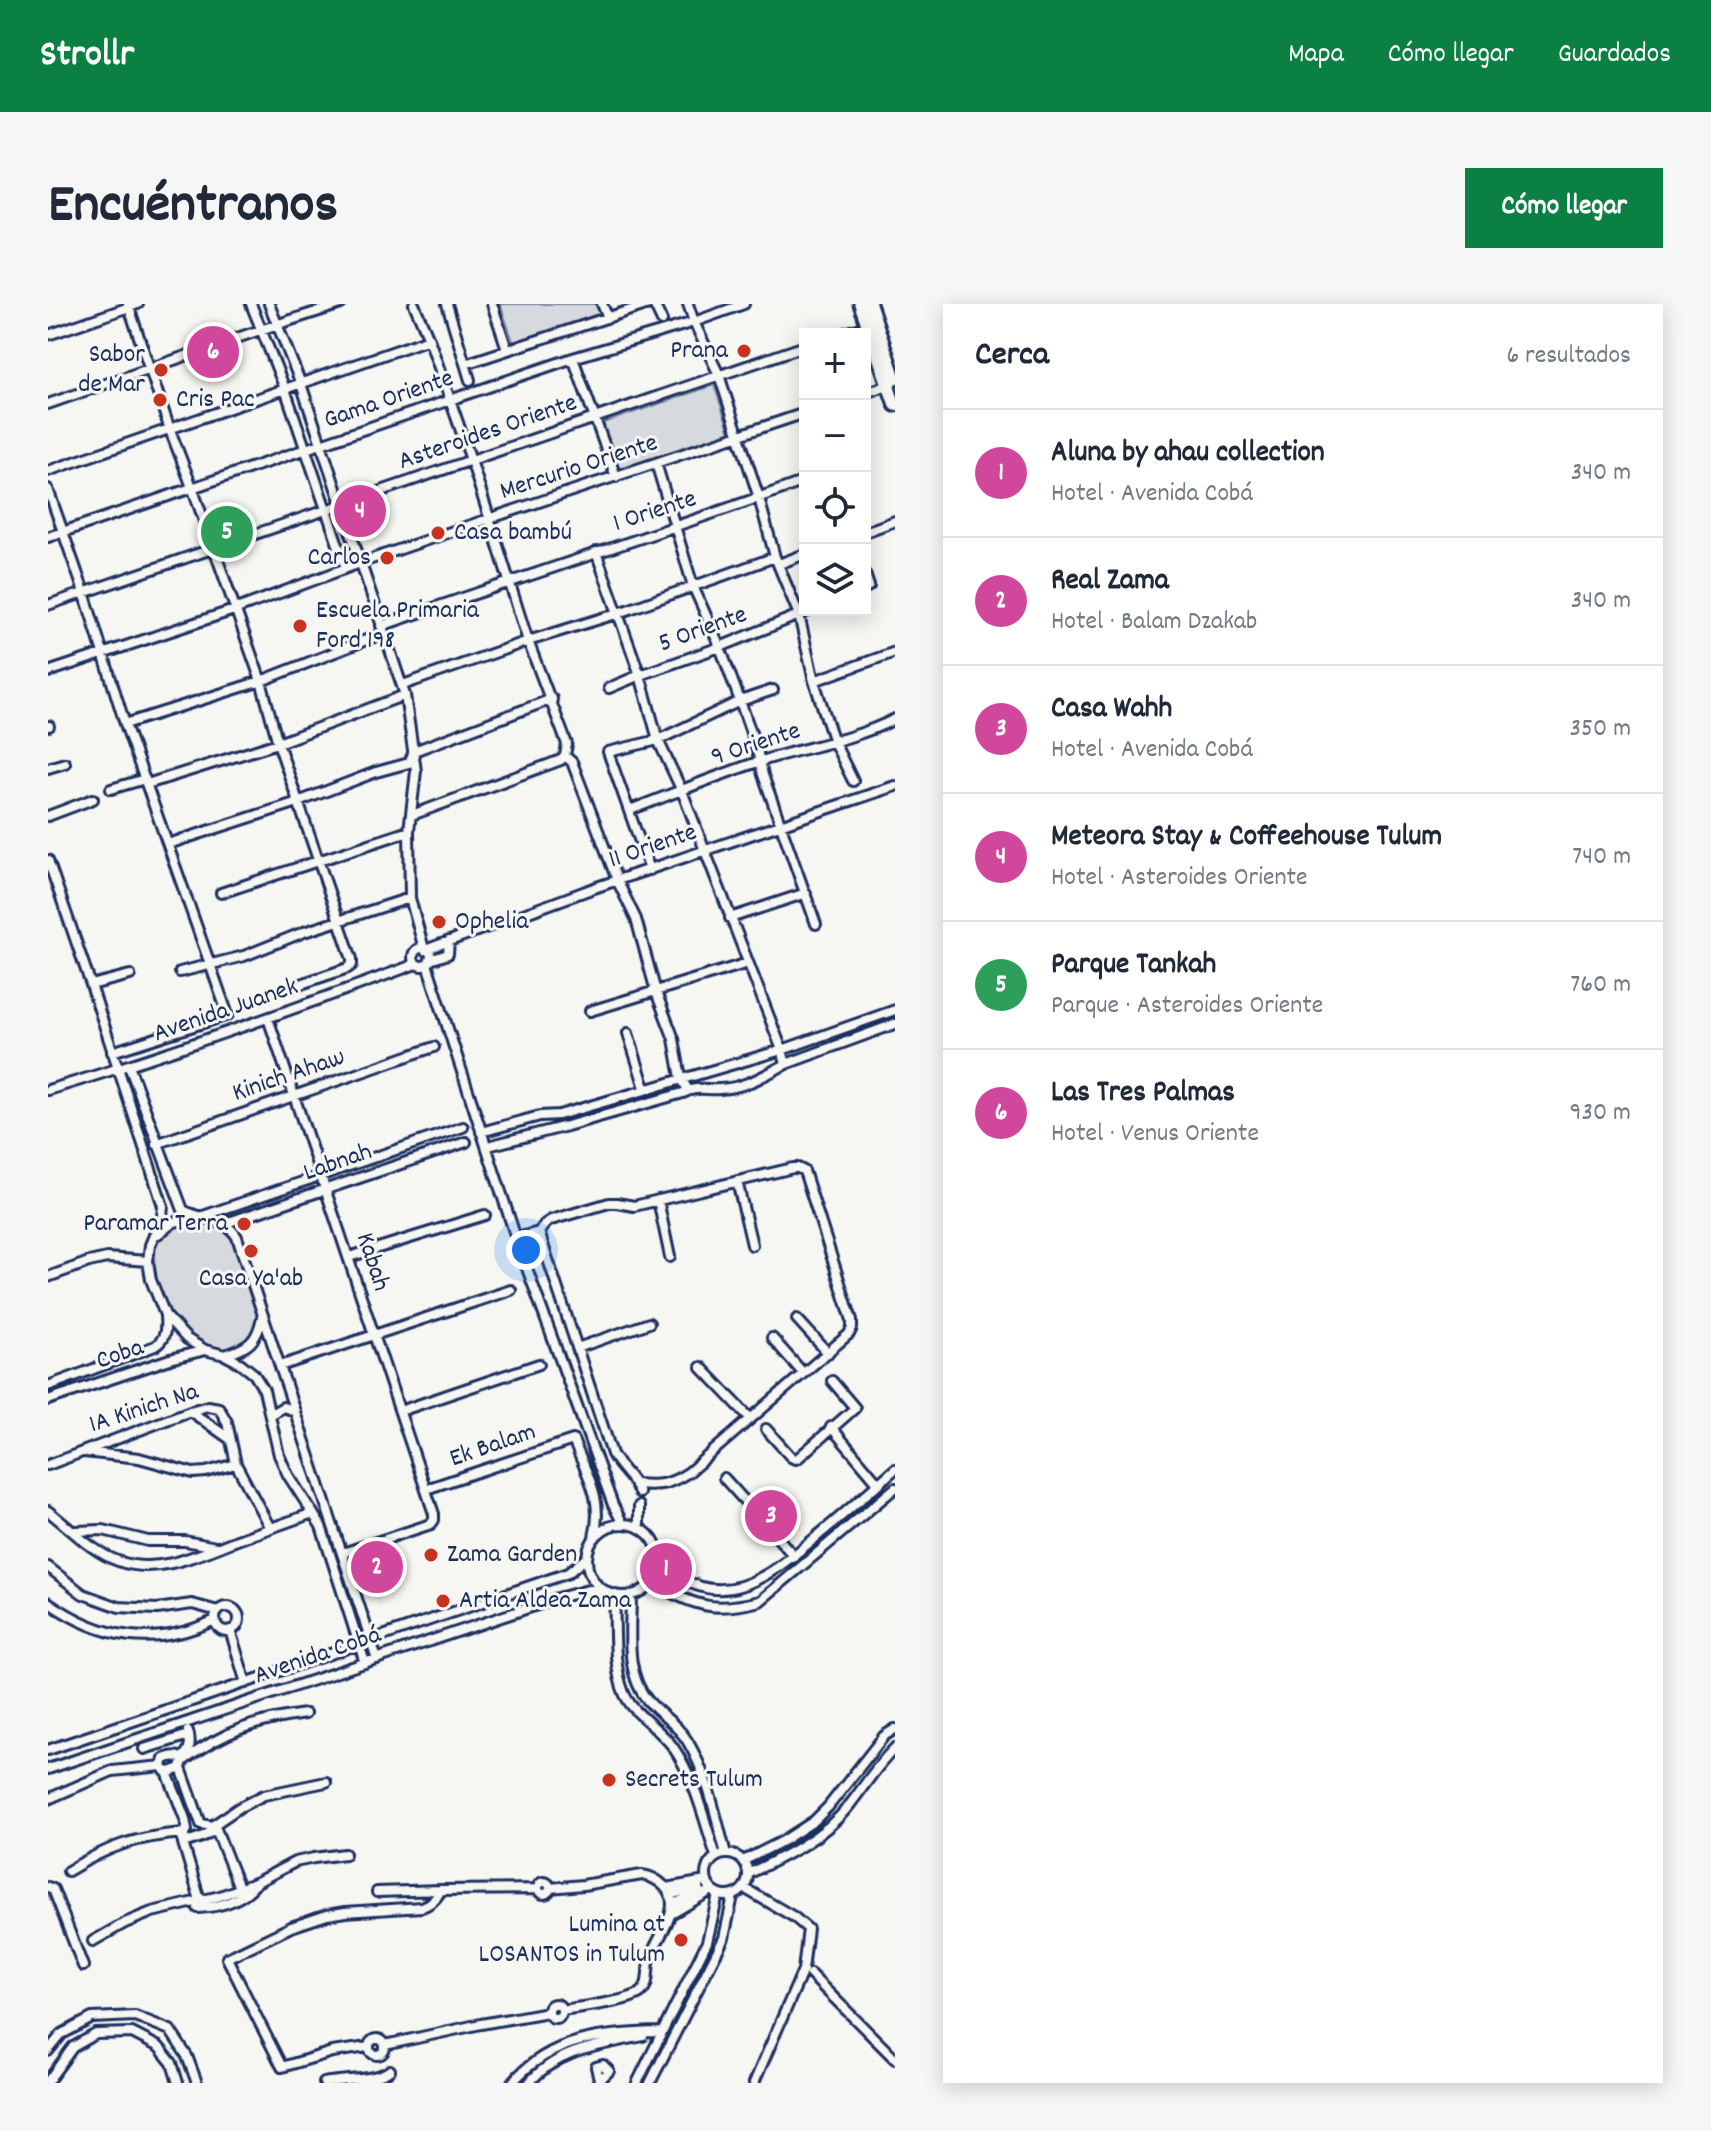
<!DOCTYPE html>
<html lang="es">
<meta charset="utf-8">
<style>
body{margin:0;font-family:Dekko,sans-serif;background:#f6f6f7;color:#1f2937}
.controls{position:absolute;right:24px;top:24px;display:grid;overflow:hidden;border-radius:0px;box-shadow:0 4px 20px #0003}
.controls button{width:72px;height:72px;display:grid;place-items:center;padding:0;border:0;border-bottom:2px solid #e0e1e3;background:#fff;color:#1f2937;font:40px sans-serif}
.you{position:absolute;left:478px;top:946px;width:28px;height:28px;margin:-20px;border:6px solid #fff;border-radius:50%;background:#1a73e8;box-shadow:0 0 0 12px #1a73e833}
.badge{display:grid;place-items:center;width:52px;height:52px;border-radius:50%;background:#0b8043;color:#fff;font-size:26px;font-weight:700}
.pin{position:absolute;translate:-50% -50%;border:4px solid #fff;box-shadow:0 2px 8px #0006}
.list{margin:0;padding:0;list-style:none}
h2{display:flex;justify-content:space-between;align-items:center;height:104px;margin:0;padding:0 32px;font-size:34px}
h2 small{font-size:26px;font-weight:400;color:#747a83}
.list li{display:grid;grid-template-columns:52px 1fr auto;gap:24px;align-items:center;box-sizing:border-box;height:128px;padding:0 32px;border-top:2px solid #e0e1e3}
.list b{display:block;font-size:30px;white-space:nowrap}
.list p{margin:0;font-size:26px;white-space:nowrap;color:#747a83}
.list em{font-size:26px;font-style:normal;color:#747a83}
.icon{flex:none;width:44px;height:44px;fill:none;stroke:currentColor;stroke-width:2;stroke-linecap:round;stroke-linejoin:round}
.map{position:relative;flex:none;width:847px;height:1779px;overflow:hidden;border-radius:0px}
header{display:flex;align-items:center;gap:48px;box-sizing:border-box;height:112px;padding:0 40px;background:#0b8043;color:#fff}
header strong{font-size:38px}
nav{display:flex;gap:44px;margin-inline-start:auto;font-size:28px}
.intro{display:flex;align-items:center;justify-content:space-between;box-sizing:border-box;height:192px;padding:0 48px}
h1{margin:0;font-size:56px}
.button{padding:20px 36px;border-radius:0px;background:#0b8043;color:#fff;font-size:28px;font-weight:700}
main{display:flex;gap:48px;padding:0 48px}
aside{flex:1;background:#fff;border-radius:0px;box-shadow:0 4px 20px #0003}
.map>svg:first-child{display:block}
.green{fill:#d6d9dd;stroke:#78849e;stroke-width:2}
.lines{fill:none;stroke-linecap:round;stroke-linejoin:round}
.minor-casing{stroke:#1b2f5e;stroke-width:14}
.major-casing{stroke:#1b2f5e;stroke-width:17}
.minor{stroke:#f6f6f2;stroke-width:8}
.major{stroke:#f6f6f2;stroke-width:11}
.poi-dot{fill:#c8321e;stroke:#f6f6f2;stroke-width:3}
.labels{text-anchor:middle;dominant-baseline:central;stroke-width:6;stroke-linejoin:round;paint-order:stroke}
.poi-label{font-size:26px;fill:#1b2f5e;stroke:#f6f6f2;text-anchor:start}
.street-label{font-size:26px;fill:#1b2f5e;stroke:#f6f6f2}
</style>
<header>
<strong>Strollr</strong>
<nav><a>Mapa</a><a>Cómo llegar</a><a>Guardados</a></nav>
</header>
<div class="intro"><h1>Encuéntranos</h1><a class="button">Cómo llegar</a></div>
<main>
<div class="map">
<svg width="847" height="1779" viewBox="0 0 847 1779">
<rect width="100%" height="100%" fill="#f6f6f2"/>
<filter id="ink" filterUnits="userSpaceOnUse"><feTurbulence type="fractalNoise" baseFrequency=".0125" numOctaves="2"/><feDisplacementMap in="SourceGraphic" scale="16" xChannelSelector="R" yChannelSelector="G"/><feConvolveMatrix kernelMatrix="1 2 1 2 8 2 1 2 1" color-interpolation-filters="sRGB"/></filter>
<g filter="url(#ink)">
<!-- green -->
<path class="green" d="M452 0H550L553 9 466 40Z
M666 81 683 131 572 169 555 119Z
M153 915 183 927 212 1013 200 1040C193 1043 184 1048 177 1048 136 1050 94 977 107 940 112 923 137 917 153 915Z"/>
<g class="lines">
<defs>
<path id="minor" d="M80 0 122 126 144 183 213 377 230 439 304 655V661L300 664 244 683
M203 0 237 85 298 264
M221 0 253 80 357 391 368 467 361 527 362 594 376 645
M366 0 381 35 423 156 480 337 519 440 517 452
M399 0 422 76
M444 0 459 45
M554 0 560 14
M606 0 614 17
M640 0 646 18 671 71 711 194 727 253 751 311 766 377 786 438 805 477
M794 30 823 21
M0 31 90 0
M525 54 568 173
M417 60 601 0
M817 89 843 80
M0 100 212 26 293 0
M608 159 645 282 672 343 692 397 709 446 715 471 768 620
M0 167 381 35
M0 185 36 288 77 420 180 711 64 748
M817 228 847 217
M0 233 525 54 646 18 696 0
M731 260 757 250
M817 270 821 282 817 284
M0 301 757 42
M333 322C474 273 616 228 757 177
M0 368 186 306 312 259 440 215 757 109
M766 377 847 348
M355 381 480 337 568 310 727 253
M561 384 592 371 672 343 763 306
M77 420 213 377 336 329
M0 422H1
M517 452 524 458 569 576 588 615 608 688 626 735 633 774 640 786
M0 464 17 459
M99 480 230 439 357 391
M63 485 97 475
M582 506C625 490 667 472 710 458 756 443 804 437 847 415
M364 511 513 456 517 452
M0 512 45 495
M120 540 250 498 328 468 361 459 366 447 504 395
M0 556 43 681 82 671
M602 566 560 448 610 436 692 397 725 386
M173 589 361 527
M682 614 758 589
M365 653a9 9 0 1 1 18 0a9 9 0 1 1-18 0Z
M377 646 546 584 847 482
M382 656 400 650 401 637
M379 660 468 934 565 1201 575 1220
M132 668 196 652 256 628 362 594
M43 681 115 902 114 912 102 941 100 957 103 976 117 1011 139 1035 157 1046 177 1051 192 1059 206 1070 216 1086 231 1151 240 1171 273 1222 317 1359
M542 707 700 659
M220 714 386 1210V1216L383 1220 295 1249
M580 729 597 784
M738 760 847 720
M81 762 135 906C153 916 178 914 189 933L329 1355
M0 786C124 749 246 705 368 660
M433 828 492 812 511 811 734 746 847 706
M108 840 386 743
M440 842 519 822 635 789C648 782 658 786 672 785 697 784 717 771 738 760L734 746 634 487 610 436 592 371 548 248
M689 877 704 941
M610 896 622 953
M175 920 418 838
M491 928 564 1150C571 1164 586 1174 591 1189
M110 930 126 918 152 913 415 823
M468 934 491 928 497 920 503 916 561 899H569L586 902 745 864H750L756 867 804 1016V1024L801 1030 641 1168C621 1181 611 1182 588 1180
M301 953 437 911
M0 973 41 958 59 954 100 957
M749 1015 780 1049
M724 1034 755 1069
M529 1044 601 1019
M177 1051C200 1044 209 1038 214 1013
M232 1062 463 986
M653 1063 702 1114
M0 1082 107 1042C118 1035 118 1025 117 1012
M0 1096 122 1055 157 1046
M142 1107 182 1135
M352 1107 491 1060
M223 1110 235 1103 247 1107
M783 1123 831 1180
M718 1125 743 1153 747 1155 750 1154 807 1104 784 1077
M36 1148 91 1154 145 1169 158 1168 188 1160
M0 1161 142 1107 160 1102 171 1104 179 1118 188 1160 222 1224
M676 1174 746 1252
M378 1185 525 1136C539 1171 556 1195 546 1233
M0 1207C22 1224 44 1248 70 1257 110 1272 152 1250 189 1236 215 1227 240 1218 265 1209
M539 1256a36 36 0 1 1 72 0a36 36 0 1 1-72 0Z
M591 1223V1202
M27 1227 55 1226 100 1237H137L168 1243
M611 1257C672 1315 720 1273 772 1230 797 1209 822 1187 847 1165
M0 1263 35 1290 71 1303 109 1305 144 1300 170 1307
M602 1279C647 1300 661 1310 712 1297L847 1184
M566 1290C568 1322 564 1359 576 1389 585 1411 612 1424 625 1443 647 1475 656 1516 668 1552
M583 1291C583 1325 576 1371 601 1398 614 1412 631 1422 640 1438 660 1472 668 1513 678 1550
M0 1298C53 1335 106 1345 167 1316
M167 1315a12 12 0 1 1 24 0a12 12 0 1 1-24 0Z
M182 1326 198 1379
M96 1445 141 1431
M0 1446 520 1269 538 1254
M134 1454C143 1446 143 1438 140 1427
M135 1457C177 1427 206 1417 257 1410
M133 1464 153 1520 164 1522 168 1525 194 1591
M0 1465 510 1294 540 1286H556
M119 1468 137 1515 139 1526 134 1534 135 1539 154 1603
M0 1495 64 1467 114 1462 117 1467 122 1468 133 1464 135 1457C131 1450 123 1452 116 1455L114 1462
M164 1522 192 1503 216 1491 278 1478
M135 1539 154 1533 168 1525
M658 1571a21 21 0 1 1 42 0a21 21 0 1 1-42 0Z
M695 1557 735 1537 766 1517 780 1503 836 1432 847 1425
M20 1567C61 1542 87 1533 135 1529
M700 1570C735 1553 775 1534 800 1503 816 1483 828 1462 847 1444
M490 1584a6 6 0 1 1 12 0a6 6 0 1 1-12 0Z
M0 1583 5 1585 35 1662
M502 1584 535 1581 594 1571C602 1572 610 1576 616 1582 638 1603 608 1633 602 1655 598 1666 603 1681 592 1689 580 1698 531 1703 514 1706
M618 1584 658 1577
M696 1584 746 1613 760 1625 755 1666 706 1779
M329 1588 393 1586 490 1585
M622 1591 650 1583
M624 1601 652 1588
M150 1604C172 1603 195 1596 209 1578
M623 1610 664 1586
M45 1637 77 1619 104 1608 172 1592 209 1578 247 1558 266 1554 297 1550
M762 1670 847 1755
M500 1707a7 7 0 1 1 14 0a7 7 0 1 1-14 0Z
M321 1743a8 8 0 1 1 16 0a8 8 0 1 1-16 0Z
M337 1741 433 1720 500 1708
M320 1743 284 1748 234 1763 179 1654 243 1623 279 1611 297 1608 374 1603C384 1599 388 1595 393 1586
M0 1747 14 1730 44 1714 87 1712 122 1726 139 1752 149 1779
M0 1777 25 1743 48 1730 84 1729 111 1743 124 1759 130 1779
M276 1779C295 1775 329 1777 342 1766
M464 1779C503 1733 558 1729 614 1728
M481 1779C510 1745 554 1741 595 1732
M549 1779 561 1767 555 1761 548 1763 551 1775
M589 1779 659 1638 670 1591
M602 1779 676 1634 685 1592"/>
<path id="major" d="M812 0 847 101
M822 0 847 74"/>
</defs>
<!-- minor casing -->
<use href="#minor" class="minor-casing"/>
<!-- major casing -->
<use href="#major" class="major-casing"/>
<!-- minor -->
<use href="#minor" class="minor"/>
<!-- major -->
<use href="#major" class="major"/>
</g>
</g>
<!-- markers -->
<g class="poi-dot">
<circle cx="696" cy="47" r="8"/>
<circle cx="113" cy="66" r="8"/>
<circle cx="112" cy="96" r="8"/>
<circle cx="390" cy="229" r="8"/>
<circle cx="339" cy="254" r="8"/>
<circle cx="252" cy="322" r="8"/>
<circle cx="391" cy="618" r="8"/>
<circle cx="196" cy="920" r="8"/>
<circle cx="203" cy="947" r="8"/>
<circle cx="383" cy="1251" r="8"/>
<circle cx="395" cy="1297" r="8"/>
<circle cx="561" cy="1476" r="8"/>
<circle cx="633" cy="1636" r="8"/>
</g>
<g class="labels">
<!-- poi labels -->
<g class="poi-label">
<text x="680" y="47" text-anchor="end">Prana</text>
<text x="97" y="51" text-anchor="end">Sabor<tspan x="97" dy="30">de Mar</tspan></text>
<text x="128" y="96">Cris Pac</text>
<text x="406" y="229">Casa bambú</text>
<text x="323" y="254" text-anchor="end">Carlos</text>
<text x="268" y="307">Escuela Primaria<tspan x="268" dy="30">Ford 198</tspan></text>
<text x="407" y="618">Ophelia</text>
<text x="180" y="920" text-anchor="end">Paramar Terra</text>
<text x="203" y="975" text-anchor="middle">Casa Ya'ab</text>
<text x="399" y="1251">Zama Garden</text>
<text x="411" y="1297">Artia Aldea Zama</text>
<text x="577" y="1476">Secrets Tulum</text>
<text x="617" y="1621" text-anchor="end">Lumina at<tspan x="617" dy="30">LOSANTOS in Tulum</tspan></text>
</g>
<!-- street labels -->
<g class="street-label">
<text transform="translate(341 96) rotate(-19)">Gama Oriente</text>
<text transform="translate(440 129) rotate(-19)">Asteroides Oriente</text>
<text transform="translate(531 164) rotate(-18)">Mercurio Oriente</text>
<text transform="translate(607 208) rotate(-18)">1 Oriente</text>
<text transform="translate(655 326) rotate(-20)">5 Oriente</text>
<text transform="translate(708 441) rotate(-18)">9 Oriente</text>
<text transform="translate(605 543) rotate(-19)">11 Oriente</text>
<text transform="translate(178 707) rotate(-19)">Avenida Juanek</text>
<text transform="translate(241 772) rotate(-19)">Kinich Ahaw</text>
<text transform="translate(290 859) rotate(-19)">Labnah</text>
<text transform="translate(324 958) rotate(72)">Kabah</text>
<text transform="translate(72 1051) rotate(-19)">Coba</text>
<text transform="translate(96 1105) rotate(-18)">1A Kinich Na</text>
<text transform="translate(445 1142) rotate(-19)">Ek Balam</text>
<text transform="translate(270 1352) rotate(-19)">Avenida Cobá</text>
</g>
</g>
</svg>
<div class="controls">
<button>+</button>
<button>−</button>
<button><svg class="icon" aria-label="locate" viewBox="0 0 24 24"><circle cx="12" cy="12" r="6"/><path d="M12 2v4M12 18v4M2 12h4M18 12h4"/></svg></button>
<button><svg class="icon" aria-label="layers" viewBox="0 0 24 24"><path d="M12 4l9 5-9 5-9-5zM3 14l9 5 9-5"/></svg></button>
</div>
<div class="you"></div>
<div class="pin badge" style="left:618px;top:1265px;background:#d1479c">1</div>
<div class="pin badge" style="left:329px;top:1263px;background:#d1479c">2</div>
<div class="pin badge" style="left:723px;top:1212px;background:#d1479c">3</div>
<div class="pin badge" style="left:312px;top:207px;background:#d1479c">4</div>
<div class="pin badge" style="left:179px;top:228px;background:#2e9e5b">5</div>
<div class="pin badge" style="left:165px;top:48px;background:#d1479c">6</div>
</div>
<aside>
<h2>Cerca<small>6 resultados</small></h2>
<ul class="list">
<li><span class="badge" style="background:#d1479c">1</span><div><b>Aluna by ahau collection</b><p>Hotel · Avenida Cobá</p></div><em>340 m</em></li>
<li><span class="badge" style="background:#d1479c">2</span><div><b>Real Zama</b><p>Hotel · Balam Dzakab</p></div><em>340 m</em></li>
<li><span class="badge" style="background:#d1479c">3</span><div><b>Casa Wahh</b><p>Hotel · Avenida Cobá</p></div><em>350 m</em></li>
<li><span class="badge" style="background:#d1479c">4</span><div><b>Meteora Stay &amp; Coffeehouse Tulum</b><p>Hotel · Asteroides Oriente</p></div><em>740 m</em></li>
<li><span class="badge" style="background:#2e9e5b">5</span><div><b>Parque Tankah</b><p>Parque · Asteroides Oriente</p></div><em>760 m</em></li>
<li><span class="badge" style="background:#d1479c">6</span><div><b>Las Tres Palmas</b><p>Hotel · Venus Oriente</p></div><em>930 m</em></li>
</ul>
</aside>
</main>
